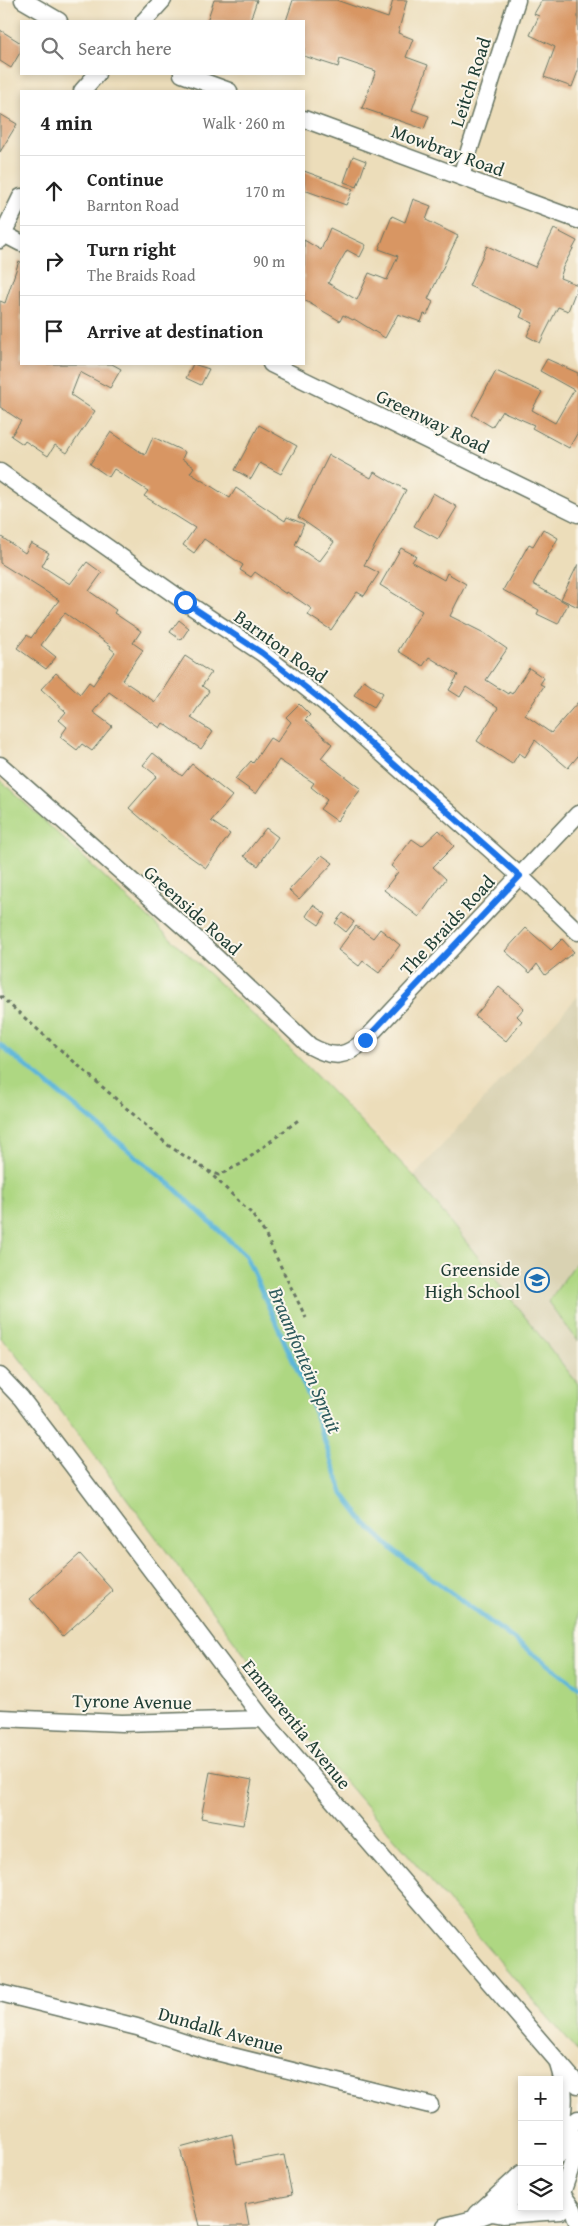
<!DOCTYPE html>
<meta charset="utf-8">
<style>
body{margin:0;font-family:"Gentium Book Plus",serif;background:#f6f6f6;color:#222}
.controls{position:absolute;right:15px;bottom:15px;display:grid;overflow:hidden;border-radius:0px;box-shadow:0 2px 8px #0003}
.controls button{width:45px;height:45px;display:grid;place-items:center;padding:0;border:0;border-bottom:1px solid #e0e0e0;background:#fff;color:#222;font:25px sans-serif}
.stop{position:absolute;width:15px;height:15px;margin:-11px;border:4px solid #1a73e8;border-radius:50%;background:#fff}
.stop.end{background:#1a73e8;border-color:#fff;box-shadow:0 1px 5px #0008}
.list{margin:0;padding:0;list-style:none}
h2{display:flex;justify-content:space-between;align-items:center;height:65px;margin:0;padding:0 20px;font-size:21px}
h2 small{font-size:16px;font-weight:400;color:#767676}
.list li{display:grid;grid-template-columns:32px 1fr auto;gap:15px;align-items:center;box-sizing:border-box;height:70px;padding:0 20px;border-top:1px solid #e0e0e0}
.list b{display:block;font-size:19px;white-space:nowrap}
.list p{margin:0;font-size:16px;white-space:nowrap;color:#767676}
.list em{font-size:16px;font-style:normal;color:#767676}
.icon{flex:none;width:28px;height:28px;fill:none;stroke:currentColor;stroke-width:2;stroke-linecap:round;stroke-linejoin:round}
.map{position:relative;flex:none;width:578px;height:2226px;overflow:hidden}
.search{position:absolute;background:#fff;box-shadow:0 2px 8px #0003;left:20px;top:20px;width:285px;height:55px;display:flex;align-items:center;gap:12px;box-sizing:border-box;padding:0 18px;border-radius:0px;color:#767676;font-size:19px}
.panel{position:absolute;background:#fff;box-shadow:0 2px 8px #0003;left:20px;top:90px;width:285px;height:275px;border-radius:0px}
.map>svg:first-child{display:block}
.built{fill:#d9d2b2}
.green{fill:#aed782;stroke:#668a5b}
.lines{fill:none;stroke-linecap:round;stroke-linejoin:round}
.stream{stroke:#5bb6d9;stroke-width:5}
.building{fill:#d89663}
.minor-casing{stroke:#677563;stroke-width:19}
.path{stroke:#677563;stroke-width:3;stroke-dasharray:4 4;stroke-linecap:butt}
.minor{stroke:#fff;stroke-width:16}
.route{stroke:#1a73e8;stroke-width:6}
.labels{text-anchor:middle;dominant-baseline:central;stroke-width:4;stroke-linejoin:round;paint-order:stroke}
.street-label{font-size:19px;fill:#1f3d34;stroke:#fbf7ec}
.poi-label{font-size:19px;fill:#1f3d34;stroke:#fbf7ec;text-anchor:end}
.water-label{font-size:20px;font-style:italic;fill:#2e5b5d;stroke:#fbf7ec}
</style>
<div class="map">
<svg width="578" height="2226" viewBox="0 0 578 2226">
<rect width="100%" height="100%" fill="#fbf7ec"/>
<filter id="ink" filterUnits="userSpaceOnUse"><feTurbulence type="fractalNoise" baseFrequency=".02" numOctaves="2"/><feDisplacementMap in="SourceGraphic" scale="10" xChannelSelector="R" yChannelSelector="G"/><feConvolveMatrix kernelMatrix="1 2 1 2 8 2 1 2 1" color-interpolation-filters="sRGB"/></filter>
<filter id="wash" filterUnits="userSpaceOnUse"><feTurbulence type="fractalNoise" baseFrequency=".0096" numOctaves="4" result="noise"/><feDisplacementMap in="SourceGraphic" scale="20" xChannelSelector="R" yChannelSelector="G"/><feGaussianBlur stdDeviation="1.12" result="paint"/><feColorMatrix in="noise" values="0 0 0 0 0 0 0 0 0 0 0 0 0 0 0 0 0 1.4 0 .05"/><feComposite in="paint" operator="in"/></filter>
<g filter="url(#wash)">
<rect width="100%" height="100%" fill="#ecddba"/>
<!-- built -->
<path class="built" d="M578 996V1384L414 1176Z"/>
<!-- green -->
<path class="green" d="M0 780 290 1049 414 1176 578 1384V2052L305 1735 48 1394 12 1349 0 1337Z
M578 1260V1341L548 1302Z"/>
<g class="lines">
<!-- stream -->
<path class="stream" d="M0 1045 171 1185 246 1256 309 1396 343 1494 365 1523 392 1549 578 1687"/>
</g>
<g id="blocks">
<!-- building -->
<path class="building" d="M214 0H257L250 21H207Z
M293 0H336L388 18 393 0H407L398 33 413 39 406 57 428 65 412 110 429 116 424 129 362 108 376 71 340 59 338 67 304 56V21H286Z
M542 0H578V71L572 87 544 77 555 47 530 35 539 16 534 14Z
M0 30 21 43V51L11 68 0 61Z
M0 114 17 124 0 152Z
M353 156 366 161 357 187 344 182Z
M304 171 353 189 346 205 304 190Z
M413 199 431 206 426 220 458 236 428 299 433 302 427 315 424 314 421 322 398 314 385 338 354 319 353 320 343 315 340 321 304 300V240L321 250 330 228 366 245 360 257 347 250 328 283 357 300 369 273 387 280 398 256 379 249 392 216 405 222Z
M554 229 577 241 562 269H563L560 278 578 285 568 311 558 307 540 343 527 336 533 323 520 317 523 310 469 286 487 246 535 267Z
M19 261 21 262V364H112L121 369 110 388 80 372 71 395 95 411 67 453 55 445 48 456 25 441 23 444 11 436 21 421 0 407V301L5 303Z
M547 359 578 373V432L569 448 532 428 534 425 502 411 492 427 472 415 496 371 542 392 532 410 555 423 574 390 540 371Z
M193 364 209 369 201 385 186 378Z
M259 425 297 446 281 474 260 463 251 479 235 470Z
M111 432 145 455 153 437 185 452 182 459 194 467 190 473 230 498 236 488 285 521 287 517 304 524 295 545 319 562 334 542 298 517 329 455 371 478 374 472 406 490 364 565 379 573 364 596 357 592 331 630 308 615 312 609 287 592 286 594 255 572 251 577 240 570 243 565 204 539 194 553 183 545 195 528 144 496 148 491 114 469 109 477 90 464Z
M433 493 457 507 438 539 414 526Z
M543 529 558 538 533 584 568 604 558 624 537 614 539 610 503 590 529 544 533 546Z
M0 536 25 553 31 543 49 553 42 566 70 584 87 562 102 573 89 591 116 610 114 613 141 631 133 643 143 650 122 680 155 702 185 656 211 673 202 686 209 691 191 718 213 732 201 749 163 723 160 728 109 692 93 712 112 726 92 751 82 744 77 750 60 737 67 727 59 720 66 712 41 689 56 673 80 694 89 682 93 685 115 652 110 648 111 646 65 613 41 645 56 657 46 669 17 648 27 635 31 638 59 600 0 563Z
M401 548 416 556 412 562 444 580 447 573 466 584 450 616 484 633 507 649 486 680 508 694 509 692 512 694 529 668 544 678 540 684 544 686 525 715 551 733 578 702V756L568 768 535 740 525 757 519 753 512 764 477 741 498 708 466 687 460 697 449 690 458 675 429 657 423 666 398 651 422 611 380 585Z
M578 564V607L561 599Z
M179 620 189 628 181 640 170 632Z
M364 680 383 693 374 707 354 695Z
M299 704 310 715 305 720 332 744 321 758 361 789 337 821 320 809 327 800 311 787 314 783 279 760 256 794 235 779 251 761 253 763 270 738 277 742 291 722 286 717Z
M153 753 182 776 192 764 232 796 211 821 230 834 206 868 165 839 129 808 157 776 143 765Z
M266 828 278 837 258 866 244 856Z
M439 830 454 846 433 867 446 879 419 917 384 890 398 872 391 866 412 839 422 846Z
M322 855 333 863 299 899 289 890Z
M313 905 326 914 319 925 306 916Z
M343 913 354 922 346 932 335 923Z
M356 926 373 938 380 929 400 945 379 973 363 961 359 966 338 950Z
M526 928 551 950 562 939 574 952 545 975 537 964 530 973 505 951Z
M499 987 524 1008 517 1016 522 1021 506 1041 475 1016Z
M80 1554 113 1591 63 1636 30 1599Z
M210 1772 252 1780 243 1825 201 1818Z
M232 2134 237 2164 284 2155 292 2195 245 2204 249 2226H199L180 2148Z"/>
</g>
</g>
<g filter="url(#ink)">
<use href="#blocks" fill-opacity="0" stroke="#677563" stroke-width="1"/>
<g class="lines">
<defs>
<path id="minor" d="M23 0 59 21
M144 21 163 0
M182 74 229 91
M82 91 97 74
M304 119 578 220
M461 176 517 0
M0 232 21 243
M0 240 21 197
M271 364 578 514
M0 472 185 602 262 653 324 702 520 876 578 932
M0 765 185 928 310 1046C334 1059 345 1058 365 1040L578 814
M0 1376 21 1398 72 1465 263 1719 578 2085
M0 1718 122 1723 263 1719
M0 1993 137 2027 204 2049 430 2105
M558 2064C566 2088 565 2109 559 2133
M559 2136 578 2119
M559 2155 578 2138
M559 2190 573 2209 578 2225
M562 2193 578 2147
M492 2213 503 2215 560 2211
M477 2214 522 2173
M445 2226C479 2218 495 2216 522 2191"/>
</defs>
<!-- minor casing -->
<use href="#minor" class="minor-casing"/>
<!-- path -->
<path class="path" d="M0 996 169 1146 208 1171 251 1213 264 1232 306 1318
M208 1171 219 1175 241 1164 301 1118"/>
<!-- minor -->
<use href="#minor" class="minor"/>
</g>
</g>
<g class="lines" filter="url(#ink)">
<!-- route -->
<path class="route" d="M185 602 262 653 324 702 520 876 365 1040"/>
</g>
<!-- icons -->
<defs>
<symbol id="school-ring" viewBox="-11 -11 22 22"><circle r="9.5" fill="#fbf7ec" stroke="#1f6fb2" stroke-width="1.5"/><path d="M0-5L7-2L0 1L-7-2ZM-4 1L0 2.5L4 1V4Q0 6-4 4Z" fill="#1f6fb2"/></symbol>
</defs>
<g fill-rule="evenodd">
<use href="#school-ring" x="523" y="1266" width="28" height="28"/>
</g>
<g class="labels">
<!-- street labels -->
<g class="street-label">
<text transform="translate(470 82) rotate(-72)">Leitch Road</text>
<text transform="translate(448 150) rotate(20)">Mowbray Road</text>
<text transform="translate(433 421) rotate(26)">Greenway Road</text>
<text transform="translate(281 646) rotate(36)">Barnton Road</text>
<text transform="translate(193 910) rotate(42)">Greenside Road</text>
<text transform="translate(447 925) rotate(-47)">The Braids Road</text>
<text transform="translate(132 1701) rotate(1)">Tyrone Avenue</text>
<text transform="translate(297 1724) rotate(51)">Emmarentia Avenue</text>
<text transform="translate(221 2030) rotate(16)">Dundalk Avenue</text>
</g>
<!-- poi labels -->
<g class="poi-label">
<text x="520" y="1269">Greenside<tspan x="520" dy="22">High School</tspan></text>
</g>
<!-- water labels -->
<g class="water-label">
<text transform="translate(306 1360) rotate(67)">Braamfontein Spruit</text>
</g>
</g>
</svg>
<div class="controls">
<button>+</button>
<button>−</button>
<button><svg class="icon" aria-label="layers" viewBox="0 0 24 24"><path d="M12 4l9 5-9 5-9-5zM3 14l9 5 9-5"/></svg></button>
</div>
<div class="stop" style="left:185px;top:602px"></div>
<div class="stop end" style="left:365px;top:1040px"></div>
<div class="search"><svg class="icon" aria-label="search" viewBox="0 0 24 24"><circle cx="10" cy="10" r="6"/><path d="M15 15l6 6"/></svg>Search here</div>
<section class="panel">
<h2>4 min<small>Walk · 260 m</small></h2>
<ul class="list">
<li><svg class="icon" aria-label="ahead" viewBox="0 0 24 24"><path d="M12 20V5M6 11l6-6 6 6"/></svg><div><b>Continue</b><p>Barnton Road</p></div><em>170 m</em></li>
<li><svg class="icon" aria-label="right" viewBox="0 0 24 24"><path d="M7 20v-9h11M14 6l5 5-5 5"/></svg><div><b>Turn right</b><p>The Braids Road</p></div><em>90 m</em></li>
<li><svg class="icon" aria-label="arrive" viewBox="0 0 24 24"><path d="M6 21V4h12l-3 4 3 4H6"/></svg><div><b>Arrive at destination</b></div></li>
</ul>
</section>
</div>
